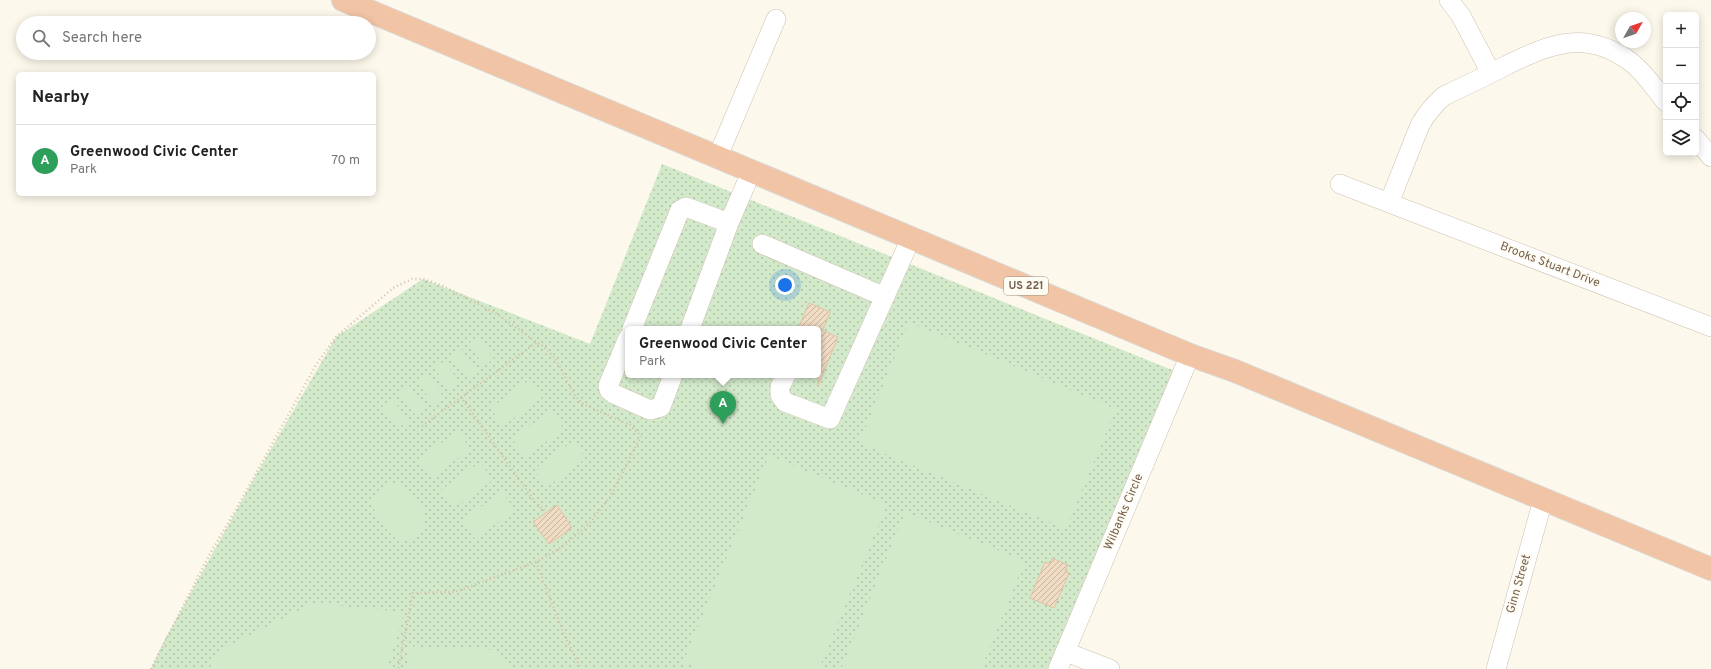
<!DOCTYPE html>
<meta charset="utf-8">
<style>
body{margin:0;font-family:Overpass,sans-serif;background:#f2f2f2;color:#222}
.controls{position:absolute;right:12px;top:12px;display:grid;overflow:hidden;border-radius:6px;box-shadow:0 2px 10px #0003}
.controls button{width:36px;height:36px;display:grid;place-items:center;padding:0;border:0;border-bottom:1px solid #e0e0e0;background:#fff;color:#222;font:20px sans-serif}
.compass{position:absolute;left:1615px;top:12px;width:36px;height:36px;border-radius:50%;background:#fff;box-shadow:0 2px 10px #0003;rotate:50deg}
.you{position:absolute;left:785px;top:285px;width:14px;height:14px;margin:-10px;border:3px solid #fff;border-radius:50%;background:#1a73e8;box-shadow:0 0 0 6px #1a73e833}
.badge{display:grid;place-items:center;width:26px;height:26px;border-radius:50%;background:#b45309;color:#fff;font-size:13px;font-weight:700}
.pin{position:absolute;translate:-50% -33px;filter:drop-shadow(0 1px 2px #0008)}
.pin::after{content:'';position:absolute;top:21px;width:14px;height:12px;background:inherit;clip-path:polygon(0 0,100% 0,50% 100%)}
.popup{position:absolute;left:625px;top:326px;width:196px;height:52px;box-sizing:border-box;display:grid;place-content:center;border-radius:6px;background:#fff;filter:drop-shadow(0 1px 3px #0005);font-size:13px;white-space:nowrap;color:#767676}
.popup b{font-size:15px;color:#222}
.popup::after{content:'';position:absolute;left:50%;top:100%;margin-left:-8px;border:8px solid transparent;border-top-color:#fff}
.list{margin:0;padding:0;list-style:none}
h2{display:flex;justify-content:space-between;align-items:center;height:52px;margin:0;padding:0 16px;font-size:17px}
h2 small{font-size:13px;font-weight:400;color:#767676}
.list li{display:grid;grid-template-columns:26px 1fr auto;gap:12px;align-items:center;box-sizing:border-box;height:72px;padding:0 16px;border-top:1px solid #e0e0e0}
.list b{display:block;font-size:15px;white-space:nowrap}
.list p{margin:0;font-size:13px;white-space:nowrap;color:#767676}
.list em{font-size:13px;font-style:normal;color:#767676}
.icon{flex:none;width:22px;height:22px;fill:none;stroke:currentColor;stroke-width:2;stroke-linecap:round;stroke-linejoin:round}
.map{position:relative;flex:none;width:1711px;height:669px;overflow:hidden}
.search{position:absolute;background:#fff;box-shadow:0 2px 10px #0003;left:16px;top:16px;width:360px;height:44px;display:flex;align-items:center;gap:10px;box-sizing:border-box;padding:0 14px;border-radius:22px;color:#767676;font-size:15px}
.panel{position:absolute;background:#fff;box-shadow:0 2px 10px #0003;left:16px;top:72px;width:360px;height:124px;border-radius:6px}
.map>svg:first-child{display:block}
.park{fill:url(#park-dots);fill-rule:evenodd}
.pitch{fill:#d2e9ca}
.building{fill:url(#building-hatch);stroke:#e2c4a5}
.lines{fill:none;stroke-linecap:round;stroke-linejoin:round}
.minor-casing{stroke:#cec1b1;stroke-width:20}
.highway-casing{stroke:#dbd6d1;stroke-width:24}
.path{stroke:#d5bfa7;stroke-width:2.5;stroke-dasharray:1 3;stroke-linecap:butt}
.minor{stroke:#fff;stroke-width:19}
.highway{stroke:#f2c4a6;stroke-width:22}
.labels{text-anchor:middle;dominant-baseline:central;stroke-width:3.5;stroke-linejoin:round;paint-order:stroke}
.shield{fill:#fefbf2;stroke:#9f9080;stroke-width:1}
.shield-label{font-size:11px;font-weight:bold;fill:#76624f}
.street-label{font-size:12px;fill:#76624f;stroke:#fefbf2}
</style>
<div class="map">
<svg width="1711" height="669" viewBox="0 0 1711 669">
<defs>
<pattern id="park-dots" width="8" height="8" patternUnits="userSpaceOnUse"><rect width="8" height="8" fill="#d2e9ca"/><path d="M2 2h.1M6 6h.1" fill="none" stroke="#afc0a6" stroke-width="1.8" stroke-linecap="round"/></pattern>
<pattern id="building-hatch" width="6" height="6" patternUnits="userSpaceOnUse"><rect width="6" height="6" fill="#f0dbc4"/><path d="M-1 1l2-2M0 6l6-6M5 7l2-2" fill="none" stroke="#c7b5a2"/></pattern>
</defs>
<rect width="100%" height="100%" fill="#fcf8eb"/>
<!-- park -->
<path class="park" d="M662 164 1182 374 1058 669H151L163 643 256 475 336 337 423 279 590 344ZM628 329H818V375H628Z"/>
<!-- pitch -->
<path class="pitch" d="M909 322 1116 409 1066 529 859 443Z
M478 336 494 359 484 366 468 344Z
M461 348 477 371 467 378 450 356Z
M444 361 460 383 450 391 434 368Z
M427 374 443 396 433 404 417 381Z
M529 380 542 398 503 426 490 408Z
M410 386 426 409 416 416 399 394Z
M392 398 409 421 398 428 382 406Z
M551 410 564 429 525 457 512 439Z
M458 431 471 449 432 477 418 459Z
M573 441 586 459 547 487 534 469Z
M769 455 887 505 819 669H699L683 662Z
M480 462 493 480 454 508 441 490Z
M387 482C412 481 452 533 399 542 387 532 376 517 371 502L375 494Z
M502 492 515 510 475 539 462 520Z
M905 512 1025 561 981 669H841Z
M313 603 404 612 387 669H209L219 651Z
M407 646 497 650 515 669H407Z"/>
<!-- building -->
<path class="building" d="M809 303 830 312 823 329H819L838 337 818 386V329H798Z
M557 505 572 528 549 544 533 522Z
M1052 558 1068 565 1065 571 1069 573 1054 608 1030 598 1045 562 1050 564Z"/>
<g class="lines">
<defs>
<path id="minor" d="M1449 0 1461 16 1491 73
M1696 139 1711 157
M718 156 776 19
M1340 184 1711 327
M1389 203 1420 125C1427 113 1433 105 1444 96 1465 86 1486 76 1507 65 1552 43 1587 29 1632 63 1645 73 1655 89 1666 102
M762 244 885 297
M632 329 680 210 686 207 729 223
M690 329 729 223 752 170
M628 338 608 386 609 390 614 394 650 410 661 407 673 375
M786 375 780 387V395L785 402 830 419 911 238
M1066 652 1110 669
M1058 669 1190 355
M1496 669 1543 500"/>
<path id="highway" d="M343 0 1190 355 1235 371 1711 569"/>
</defs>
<!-- minor casing -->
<use href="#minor" class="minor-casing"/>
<!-- highway casing -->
<use href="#highway" class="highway-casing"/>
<!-- path -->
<path class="path" d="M461 397 535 502 546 512
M422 426 537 342
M536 562 564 634 581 669
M151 669 211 552 234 513 316 365 336 337 393 288 412 279H423L441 285 497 314 545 348 555 358 575 396 583 404 630 425 641 436 610 497 589 524 565 545 536 562 455 592 413 593 398 669"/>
<!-- minor -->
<use href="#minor" class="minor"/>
<!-- highway -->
<use href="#highway" class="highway"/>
</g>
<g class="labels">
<!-- shield labels -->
<rect class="shield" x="1004" y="277" width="44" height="18" rx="3"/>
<g class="shield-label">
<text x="1026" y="286">US 221</text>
</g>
<!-- street labels -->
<g class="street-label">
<text transform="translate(1550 265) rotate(21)">Brooks Stuart Drive</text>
<text transform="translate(1124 512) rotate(-67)">Wilbanks Circle</text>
<text transform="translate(1519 584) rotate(-74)">Ginn Street</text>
</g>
</g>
</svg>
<div class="controls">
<button>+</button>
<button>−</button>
<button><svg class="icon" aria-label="locate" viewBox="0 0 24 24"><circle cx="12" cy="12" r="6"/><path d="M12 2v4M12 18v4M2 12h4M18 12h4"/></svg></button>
<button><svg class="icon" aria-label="layers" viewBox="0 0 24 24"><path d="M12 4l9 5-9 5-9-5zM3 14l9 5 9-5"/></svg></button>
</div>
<svg class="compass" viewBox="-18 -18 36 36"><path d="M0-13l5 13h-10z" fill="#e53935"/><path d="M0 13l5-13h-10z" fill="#767676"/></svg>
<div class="you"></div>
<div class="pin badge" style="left:723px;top:424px;background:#2e9e5b">A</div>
<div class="popup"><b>Greenwood Civic Center</b>Park</div>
<div class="search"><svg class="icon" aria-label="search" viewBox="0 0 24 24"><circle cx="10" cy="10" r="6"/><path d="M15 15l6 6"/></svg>Search here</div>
<section class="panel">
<h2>Nearby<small></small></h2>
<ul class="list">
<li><span class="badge" style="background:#2e9e5b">A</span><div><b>Greenwood Civic Center</b><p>Park</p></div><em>70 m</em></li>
</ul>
</section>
</div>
